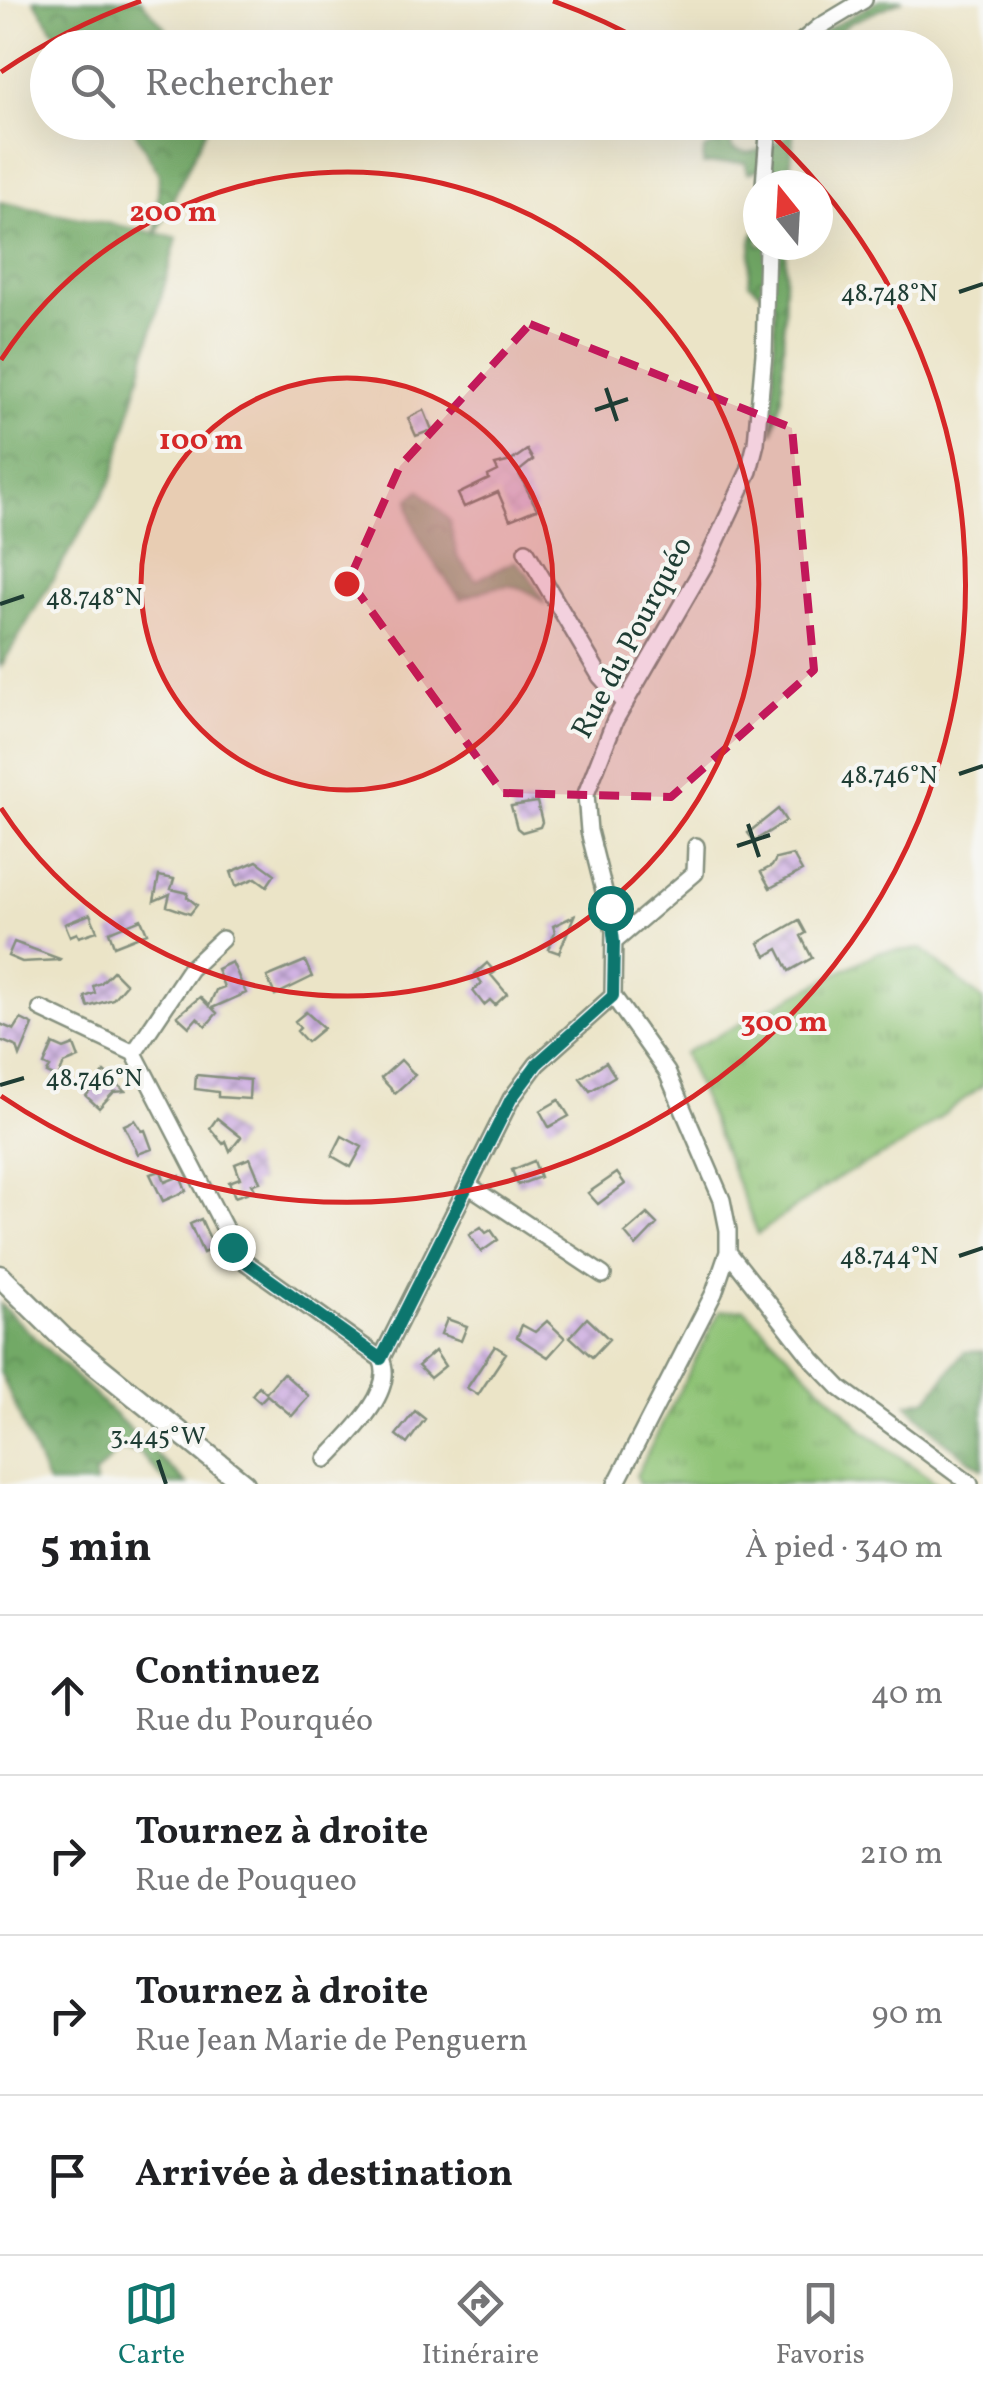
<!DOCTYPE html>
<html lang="fr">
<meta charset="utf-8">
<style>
body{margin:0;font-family:Vollkorn,serif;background:#f2f2f2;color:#202124}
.compass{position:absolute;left:743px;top:170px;width:90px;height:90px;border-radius:50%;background:#fff;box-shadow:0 10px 40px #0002;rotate:342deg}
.stop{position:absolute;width:30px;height:30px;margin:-22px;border:8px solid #0f766e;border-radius:50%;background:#fff}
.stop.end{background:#0f766e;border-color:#fff;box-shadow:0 2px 10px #0008}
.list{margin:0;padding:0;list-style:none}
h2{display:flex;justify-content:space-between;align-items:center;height:130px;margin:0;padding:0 40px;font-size:42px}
h2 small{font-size:32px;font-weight:400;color:#757577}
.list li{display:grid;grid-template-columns:65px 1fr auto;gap:30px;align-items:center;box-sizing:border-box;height:160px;padding:0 40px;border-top:2px solid #e0e0e0}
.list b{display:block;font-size:38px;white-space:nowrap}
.list p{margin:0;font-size:32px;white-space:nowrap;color:#757577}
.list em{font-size:32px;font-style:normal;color:#757577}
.icon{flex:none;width:55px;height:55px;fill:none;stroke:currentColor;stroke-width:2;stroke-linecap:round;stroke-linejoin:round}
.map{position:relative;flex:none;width:983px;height:1484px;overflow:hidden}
.search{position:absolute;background:#fff;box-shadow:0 10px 40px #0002;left:30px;right:30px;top:30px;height:110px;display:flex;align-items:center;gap:25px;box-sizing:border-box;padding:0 35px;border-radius:55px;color:#757577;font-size:38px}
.sheet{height:770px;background:#fff}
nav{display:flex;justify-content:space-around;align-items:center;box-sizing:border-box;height:140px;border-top:2px solid #e0e0e0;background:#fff;font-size:28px;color:#757577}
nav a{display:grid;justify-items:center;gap:5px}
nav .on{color:#0f766e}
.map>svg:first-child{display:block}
.grass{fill:url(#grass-tufts);stroke:#568054;stroke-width:2.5}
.forest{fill:url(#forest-crowns);stroke:#48734d;stroke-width:2.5}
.building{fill:url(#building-cross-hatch)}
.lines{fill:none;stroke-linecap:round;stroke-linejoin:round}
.minor-casing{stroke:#85907e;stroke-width:20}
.major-casing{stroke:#85907e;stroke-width:25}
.minor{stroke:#fff;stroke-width:15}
.major{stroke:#fff;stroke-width:20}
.route{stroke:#0f766e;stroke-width:12}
.marked{fill:#c2185b;fill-opacity:0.2;stroke:#c2185b;stroke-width:8;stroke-dasharray:20 12;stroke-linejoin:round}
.ticks{fill:none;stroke:#1f3d34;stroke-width:4}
.ring{fill:none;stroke:#d62828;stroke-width:5}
.labels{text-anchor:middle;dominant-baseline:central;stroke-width:8;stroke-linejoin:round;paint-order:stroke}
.street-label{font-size:30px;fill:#1f3d34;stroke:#f6f6f2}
.ticks-label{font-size:25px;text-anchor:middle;fill:#1f3d34;stroke:#f6f6f2;stroke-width:8;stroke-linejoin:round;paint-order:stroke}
.centre{fill:#d62828;stroke:#f6f6f2;stroke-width:5}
.ring-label{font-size:30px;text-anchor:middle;font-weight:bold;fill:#d62828;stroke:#f6f6f2;stroke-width:8;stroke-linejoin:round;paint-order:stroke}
</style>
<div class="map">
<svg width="983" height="1484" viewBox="0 0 983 1484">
<defs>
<pattern id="grass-tufts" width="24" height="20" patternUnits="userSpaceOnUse" patternTransform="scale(2.5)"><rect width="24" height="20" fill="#8ec375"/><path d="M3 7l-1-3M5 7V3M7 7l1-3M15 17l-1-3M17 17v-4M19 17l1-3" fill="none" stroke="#73a061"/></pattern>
<pattern id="forest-crowns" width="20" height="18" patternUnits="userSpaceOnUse" patternTransform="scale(2.5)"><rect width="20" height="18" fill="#72a966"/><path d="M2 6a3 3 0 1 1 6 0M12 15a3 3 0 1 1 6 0" fill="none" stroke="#5d8b55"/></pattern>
<pattern id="building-cross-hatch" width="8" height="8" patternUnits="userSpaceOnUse" patternTransform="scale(2.5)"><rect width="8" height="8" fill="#d1b3e3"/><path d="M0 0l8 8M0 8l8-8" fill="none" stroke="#a993b9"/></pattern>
</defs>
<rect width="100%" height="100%" fill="#f6f6f2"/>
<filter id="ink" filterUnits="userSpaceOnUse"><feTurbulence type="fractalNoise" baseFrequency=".01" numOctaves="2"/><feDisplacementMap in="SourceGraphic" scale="20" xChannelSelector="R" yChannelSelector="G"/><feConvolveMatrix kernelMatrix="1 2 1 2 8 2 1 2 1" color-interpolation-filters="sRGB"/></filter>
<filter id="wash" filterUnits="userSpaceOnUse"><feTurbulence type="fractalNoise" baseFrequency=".0048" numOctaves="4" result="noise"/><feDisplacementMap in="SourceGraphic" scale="40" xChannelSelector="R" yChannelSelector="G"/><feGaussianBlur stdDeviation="2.25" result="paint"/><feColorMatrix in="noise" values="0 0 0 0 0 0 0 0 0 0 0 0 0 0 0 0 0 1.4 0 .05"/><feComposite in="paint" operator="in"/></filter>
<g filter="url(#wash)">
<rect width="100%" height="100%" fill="#ebe4c7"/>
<!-- grass -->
<path class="grass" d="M922 949 983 1000V1085L901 1146 836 1179 758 1234 684 1053 878 952Z
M744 1309 864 1431 938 1484H639L636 1476 720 1311Z"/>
<!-- forest -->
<path class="forest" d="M34 0H141L181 47H64Z
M880 0H903L849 23 820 47 805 48 828 29Z
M130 123H209L157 233 177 238 112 480 0 668V202L156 233 159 174Z
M788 123H794L789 185H774L770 165 748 173 745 162 703 164 704 149 730 138 732 148C752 159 764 146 784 140Z
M758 226V245H786L782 398 773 433 775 303 749 283 752 237Z
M420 490 449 520 458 558 476 580 515 561 528 574 545 604C514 575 497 586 461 599 440 572 409 534 409 499Z
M0 1304 187 1484H167L140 1453 119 1449 95 1475V1484H48L0 1371Z
M983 1351V1469L947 1443 907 1404 928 1399 964 1352Z"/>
<g id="blocks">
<!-- building -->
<path class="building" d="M424 410 432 430 416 436 408 418Z
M527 450 533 460 518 472 537 509 510 520 498 492 464 507 458 494 489 479 488 476 498 471 495 465 511 461Z
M537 802 542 822 540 827 522 832 517 828 511 806Z
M778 809 786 821 754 841 748 833Z
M793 855 802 871 770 888 761 872 772 866 776 859Z
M257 861 275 874 267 886 256 878 236 886 231 872Z
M159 876 174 879 171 889 188 893 187 897 197 905 190 914 167 906 170 894 154 901Z
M90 914 97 931 79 937 77 933 70 936 65 924Z
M574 916 559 953 548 949 555 932 553 926Z
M141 919 147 933 114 946 109 932Z
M799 920 806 933 801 936 812 958 789 971 778 949 766 956 759 943Z
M14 942 60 959 59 960 22 962 8 956Z
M305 961 312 977 275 995 267 977Z
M232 962 246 993 212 1008 217 1013 206 1026 197 1018 189 1027 177 1016 200 997 209 1006 216 990 224 987 217 969Z
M487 963 495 972 491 975 507 994 495 1005 490 1000 484 1005 473 991 482 983 475 974Z
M113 971 126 984 113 999 88 1007 85 997 95 993 93 986 101 983Z
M306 1012 324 1028 307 1042 297 1031 300 1028 295 1021Z
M21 1019 33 1025 20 1056 17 1047 0 1040V1024L14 1030Z
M53 1044 64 1049 74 1045 79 1058 64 1064 58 1078 47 1073 50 1068 44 1065Z
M401 1060 415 1075 395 1093 381 1078Z
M606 1062 615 1076 590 1091 580 1078Z
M104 1072 125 1091 114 1092 99 1108 86 1096Z
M196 1075 250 1080 249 1099 218 1097V1092L195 1089Z
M559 1100 569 1116 549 1127 540 1111Z
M217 1118 241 1137 230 1151 226 1141 223 1144 210 1128Z
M135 1120 142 1131 145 1130 152 1149 138 1154 124 1125Z
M342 1136 362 1147 351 1167 332 1156Z
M250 1158 260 1182 252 1184 255 1190 235 1197 229 1182 240 1178 235 1164Z
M534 1161 540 1177 518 1185 512 1170Z
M161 1171 165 1182 180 1176 186 1191 163 1201 150 1174Z
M617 1173 625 1184 598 1204 588 1193Z
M647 1214 657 1224 636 1246 625 1233Z
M201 1219 214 1248 203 1253 190 1224Z
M481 1227 486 1233 491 1230 498 1240 481 1252 469 1235Z
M587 1318 609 1339 592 1357 570 1337Z
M447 1319 467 1326 461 1341 441 1334Z
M547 1321 565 1338 548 1357 517 1337 522 1325 535 1332Z
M495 1346 506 1353 478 1395 467 1388Z
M435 1351 445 1366 430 1378 418 1366Z
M283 1373 309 1396 292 1416 267 1395 260 1402 252 1395 259 1386 266 1393Z
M415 1411 425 1419 407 1444 396 1435Z"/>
</g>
</g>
<g filter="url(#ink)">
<use href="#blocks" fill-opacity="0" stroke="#85907e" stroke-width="2.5"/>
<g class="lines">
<defs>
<path id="minor" d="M794 48 819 27 864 0
M764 185 769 122
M526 551 600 676 625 704
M614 942 695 873 696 846
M41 1009 134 1053 240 1258 381 1359
M134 1053 190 969 222 939
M468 1185 603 1275
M728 1252 813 1360 840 1388 970 1484
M326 1459C348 1436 397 1391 381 1359L511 1099 537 1064 613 996
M616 1484 714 1293 728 1252V1230L722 1200 667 1072 613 996 614 931 589 831 586 794 615 720 708 559 749 471 756 443 764 354 767 245"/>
<path id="major" d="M0 1276 63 1338 244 1484"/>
</defs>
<!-- minor casing -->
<use href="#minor" class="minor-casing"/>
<!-- major casing -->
<use href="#major" class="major-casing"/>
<!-- minor -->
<use href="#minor" class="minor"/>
<!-- major -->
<use href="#major" class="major"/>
</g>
</g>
<g class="lines" filter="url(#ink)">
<!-- route -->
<path class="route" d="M232 1247 240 1258 381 1359 511 1099 537 1064 613 996 614 942 610 908"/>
</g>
<!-- marked area -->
<path class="marked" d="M530 324 792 428 814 670 671 797 503 793 349 580 400 466Z"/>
<!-- ticks -->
<path class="ticks" d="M959 292 983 284M606 388 617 421M595 410 628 399M0 604 24 596M959 774 983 766M748 824 759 857M737 846 770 835M0 1085 24 1078M959 1256 983 1248M158 1460 166 1484"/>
<!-- distance rings -->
<circle cx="347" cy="584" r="206" fill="#d62828" fill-opacity=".12"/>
<g class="ring">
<circle cx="347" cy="584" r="206"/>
<path d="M1 360A412 412 0 1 1 1 808"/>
<path d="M1 72A618 618 0 0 1 141 1M553 1A618 618 0 0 1 651 46M761 125A618 618 0 0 1 1 1096"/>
</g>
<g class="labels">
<!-- street labels -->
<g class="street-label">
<text transform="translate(633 638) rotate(-62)">Rue du Pourquéo</text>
</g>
</g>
<g class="ticks-label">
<text x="889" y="301">48.748°N</text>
<text x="94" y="605">48.748°N</text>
<text x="889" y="783">48.746°N</text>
<text x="94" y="1086">48.746°N</text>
<text x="889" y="1264">48.744°N</text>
<text x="158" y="1444">3.445°W</text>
</g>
<circle cx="347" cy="584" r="15" class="centre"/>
<g class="ring-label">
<text x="173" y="221">200 m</text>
<text x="201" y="449">100 m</text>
<text x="784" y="1031">300 m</text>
</g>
</svg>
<svg class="compass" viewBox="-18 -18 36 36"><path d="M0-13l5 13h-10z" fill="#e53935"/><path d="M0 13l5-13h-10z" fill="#757577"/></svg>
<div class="stop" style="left:610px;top:908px"></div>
<div class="stop end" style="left:232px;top:1247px"></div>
<div class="search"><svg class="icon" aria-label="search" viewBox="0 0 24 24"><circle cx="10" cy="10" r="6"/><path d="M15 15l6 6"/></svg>Rechercher</div>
</div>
<section class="sheet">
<h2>5 min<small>À pied · 340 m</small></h2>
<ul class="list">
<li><svg class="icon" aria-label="ahead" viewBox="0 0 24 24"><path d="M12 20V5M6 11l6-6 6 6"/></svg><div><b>Continuez</b><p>Rue du Pourquéo</p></div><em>40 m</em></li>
<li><svg class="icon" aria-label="right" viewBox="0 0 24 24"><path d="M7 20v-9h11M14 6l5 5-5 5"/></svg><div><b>Tournez à droite</b><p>Rue de Pouqueo</p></div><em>210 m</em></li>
<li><svg class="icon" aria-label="right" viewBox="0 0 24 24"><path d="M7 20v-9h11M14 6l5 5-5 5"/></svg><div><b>Tournez à droite</b><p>Rue Jean Marie de Penguern</p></div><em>90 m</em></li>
<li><svg class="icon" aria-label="arrive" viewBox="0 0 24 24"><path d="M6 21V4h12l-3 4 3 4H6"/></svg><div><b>Arrivée à destination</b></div></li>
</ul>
</section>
<nav>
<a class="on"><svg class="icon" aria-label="map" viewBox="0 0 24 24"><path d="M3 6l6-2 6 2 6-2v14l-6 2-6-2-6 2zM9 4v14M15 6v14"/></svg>Carte</a>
<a><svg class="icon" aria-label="directions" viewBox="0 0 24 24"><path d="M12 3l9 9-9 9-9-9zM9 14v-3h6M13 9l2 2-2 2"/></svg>Itinéraire</a>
<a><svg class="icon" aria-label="saved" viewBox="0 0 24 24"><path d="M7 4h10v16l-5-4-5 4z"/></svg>Favoris</a>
</nav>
